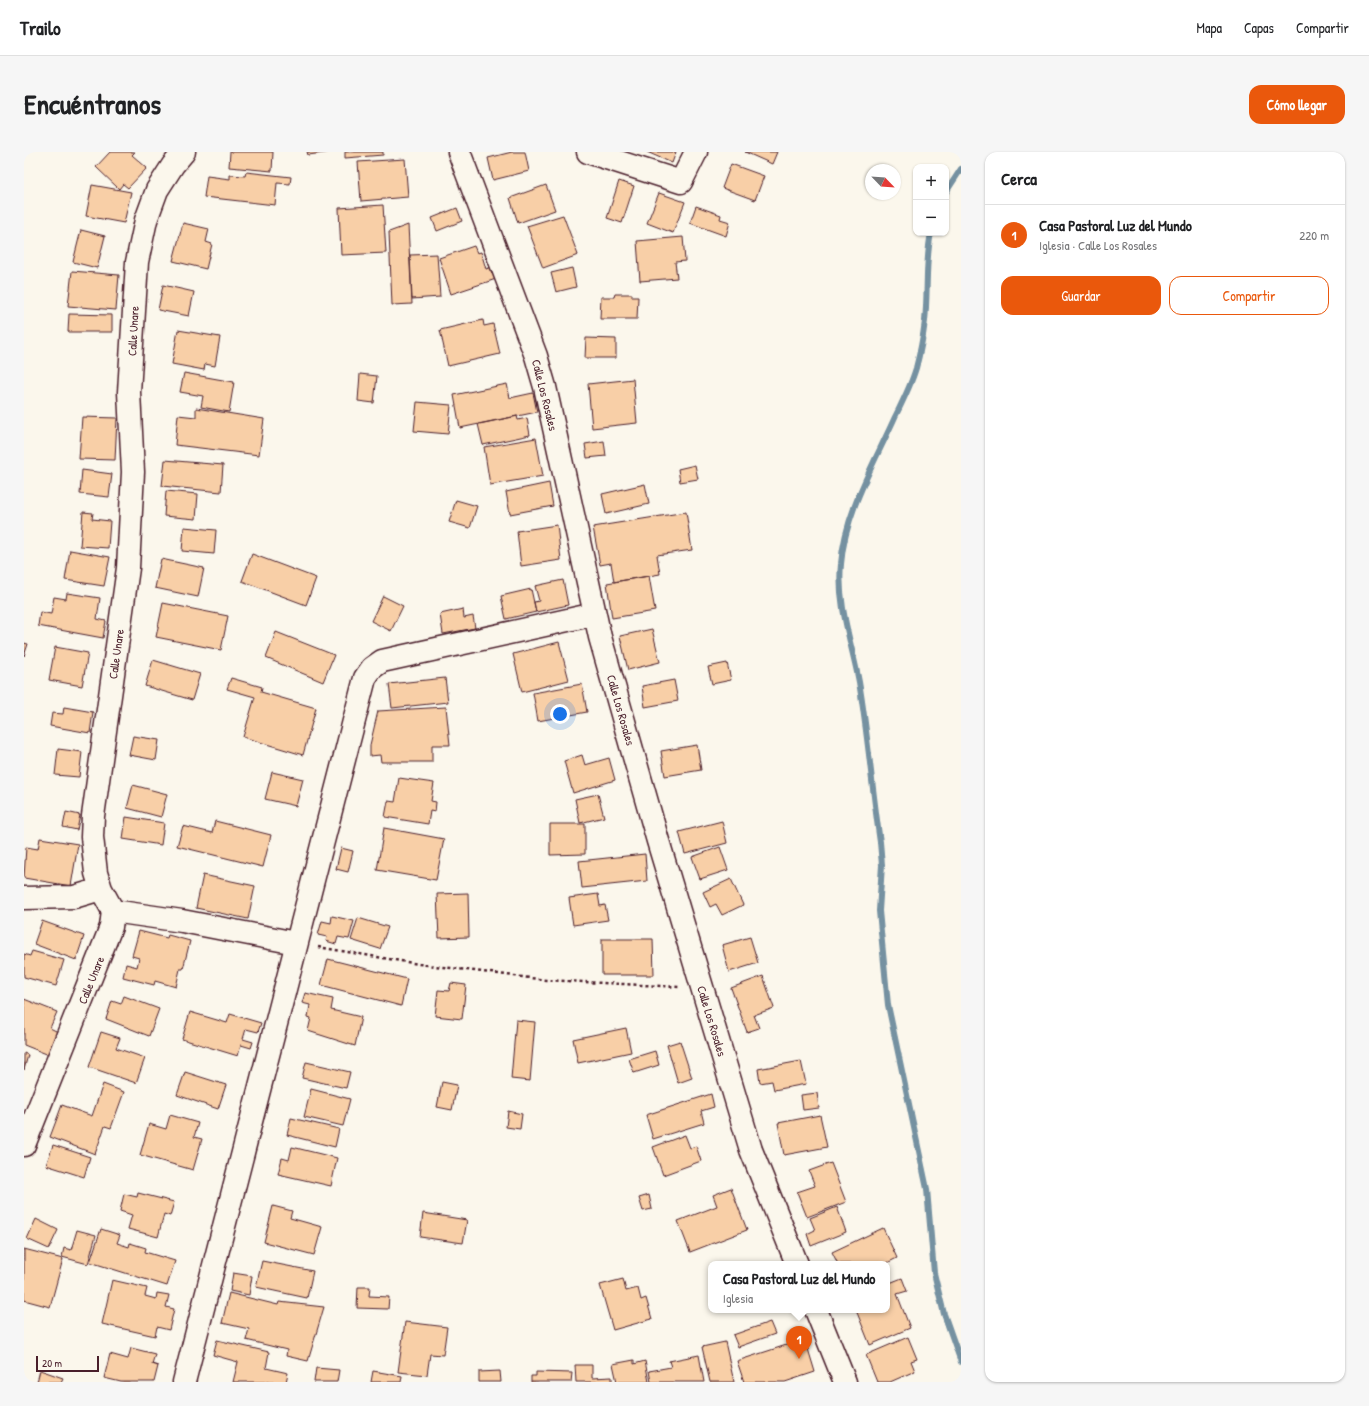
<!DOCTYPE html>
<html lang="es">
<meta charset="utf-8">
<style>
body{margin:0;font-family:"Patrick Hand",sans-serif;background:#f6f6f6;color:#202124}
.controls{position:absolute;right:12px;top:12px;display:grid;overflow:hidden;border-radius:8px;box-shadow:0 1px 3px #0004}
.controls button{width:36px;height:36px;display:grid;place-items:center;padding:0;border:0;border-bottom:1px solid #e0e0e0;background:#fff;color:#202124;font:20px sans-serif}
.compass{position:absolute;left:841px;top:12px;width:36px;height:36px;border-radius:50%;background:#fff;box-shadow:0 1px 3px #0004;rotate:115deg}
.scale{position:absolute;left:12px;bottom:10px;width:63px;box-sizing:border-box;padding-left:4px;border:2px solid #4a1f2b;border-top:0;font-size:11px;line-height:14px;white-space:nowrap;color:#4a1f2b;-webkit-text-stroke:3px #fbf7ec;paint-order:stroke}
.you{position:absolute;left:536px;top:562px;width:14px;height:14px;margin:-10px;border:3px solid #fff;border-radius:50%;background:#1a73e8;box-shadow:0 0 0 6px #1a73e833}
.badge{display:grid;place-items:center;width:26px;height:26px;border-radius:50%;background:#ea580c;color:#fff;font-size:13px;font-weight:700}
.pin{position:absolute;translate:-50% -33px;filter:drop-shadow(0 1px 2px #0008)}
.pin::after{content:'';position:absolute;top:21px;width:14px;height:12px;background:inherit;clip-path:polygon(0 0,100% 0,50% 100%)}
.popup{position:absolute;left:684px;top:1109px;width:182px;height:52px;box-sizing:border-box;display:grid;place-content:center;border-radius:8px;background:#fff;filter:drop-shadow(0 1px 3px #0005);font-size:13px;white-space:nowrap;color:#757577}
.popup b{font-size:15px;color:#202124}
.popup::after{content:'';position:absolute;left:50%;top:100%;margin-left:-8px;border:8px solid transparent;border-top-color:#fff}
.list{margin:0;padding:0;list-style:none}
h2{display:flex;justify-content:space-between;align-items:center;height:52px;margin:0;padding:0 16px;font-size:17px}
h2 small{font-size:13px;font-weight:400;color:#757577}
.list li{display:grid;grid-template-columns:26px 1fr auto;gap:12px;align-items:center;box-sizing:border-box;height:60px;padding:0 16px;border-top:1px solid #e0e0e0}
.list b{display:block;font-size:15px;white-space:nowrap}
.list p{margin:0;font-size:13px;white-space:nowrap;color:#757577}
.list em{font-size:13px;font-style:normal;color:#757577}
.actions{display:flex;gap:8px;padding:12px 16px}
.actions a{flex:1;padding:9px 0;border:1px solid #ea580c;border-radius:12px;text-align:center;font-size:14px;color:#ea580c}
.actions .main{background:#ea580c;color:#fff}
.map{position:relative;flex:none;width:937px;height:1230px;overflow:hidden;border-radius:12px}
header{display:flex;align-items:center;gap:24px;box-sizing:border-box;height:56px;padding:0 20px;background:#fff;border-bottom:1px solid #e0e0e0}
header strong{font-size:19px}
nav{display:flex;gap:22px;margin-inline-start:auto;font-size:14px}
.intro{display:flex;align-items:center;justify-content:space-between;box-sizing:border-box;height:96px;padding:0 24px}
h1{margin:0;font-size:28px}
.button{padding:10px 18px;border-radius:12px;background:#ea580c;color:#fff;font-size:14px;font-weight:700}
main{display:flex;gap:24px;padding:0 24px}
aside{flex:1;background:#fff;border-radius:12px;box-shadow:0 1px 3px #0004}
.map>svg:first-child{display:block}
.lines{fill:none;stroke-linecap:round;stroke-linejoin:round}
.stream{stroke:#7491a1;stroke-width:6}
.building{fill:#f8cfa7;stroke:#4a1f2b}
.minor-casing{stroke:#4a1f2b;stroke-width:25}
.path{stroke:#4a1f2b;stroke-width:2.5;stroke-dasharray:3 3;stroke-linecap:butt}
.minor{stroke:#fbf7ec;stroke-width:22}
.labels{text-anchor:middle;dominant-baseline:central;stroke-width:3;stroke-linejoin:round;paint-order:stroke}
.street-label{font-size:12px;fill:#4a1f2b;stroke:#fbf7ec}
</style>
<header>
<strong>Trailo</strong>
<nav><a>Mapa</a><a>Capas</a><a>Compartir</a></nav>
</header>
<div class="intro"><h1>Encuéntranos</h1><a class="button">Cómo llegar</a></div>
<main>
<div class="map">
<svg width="937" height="1230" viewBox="0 0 937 1230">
<rect width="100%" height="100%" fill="#fbf7ec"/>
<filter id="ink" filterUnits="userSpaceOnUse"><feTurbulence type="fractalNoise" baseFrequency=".025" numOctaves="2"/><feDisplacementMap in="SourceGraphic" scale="8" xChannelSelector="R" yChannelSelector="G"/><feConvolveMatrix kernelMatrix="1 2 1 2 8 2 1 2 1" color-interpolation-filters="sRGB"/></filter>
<g filter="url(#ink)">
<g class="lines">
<!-- stream -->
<path class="stream" d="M922 40 937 17
M907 81C901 110 904 140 901 169 899 185 896 201 892 216 887 233 879 249 871 265 850 312 821 360 817 412 813 452 828 492 835 530 844 583 848 637 856 690L858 713 855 759 864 853 903 1037 910 1121 920 1162 937 1210"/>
</g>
<!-- building -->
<path class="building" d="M86 0H111L108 3 123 16 104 36 99 32 95 37 72 15Z
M206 0H249L248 19 205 15Z
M283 0H308L284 3Z
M321 0H359V3L321 6Z
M488 0H501L505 19 469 28 464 6Z
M623 0H652L648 11Z
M721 0H753L748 12Z
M381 7 384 45 337 49 334 10Z
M707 12 740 24 731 48 698 36Z
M222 20 267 25 266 32 253 31 251 53 180 45 183 24 206 27V23L221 24Z
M595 29 610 34 598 71 583 66Z
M68 33 107 40 100 71 62 64Z
M522 33 531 58 494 71 486 46Z
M635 41 661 50 649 81 623 71Z
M359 53 362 101 317 103 315 56Z
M672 54 697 63 696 67 706 70 702 84 666 71Z
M433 56 438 69 413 79 408 66Z
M539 63 554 103 519 116 503 74Z
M159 71 185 77 182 90 188 92 182 117 149 109Z
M384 73 388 152 368 153 365 80Z
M57 78 81 84 73 116 49 110Z
M659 85 661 109 651 110 653 126 616 129 613 89Z
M450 94 453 101 457 100 462 117 468 115 472 127 427 142 415 106Z
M413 102 416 145 388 147 386 103Z
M548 116 552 135 532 140 527 121Z
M48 119 95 123 92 158 44 154Z
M139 133 170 140 165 164 134 158Z
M591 142H608V145H614L613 167H576L577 145H590Z
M45 162 88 163V180H44Z
M459 168 460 174 469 172 476 202 424 214 416 178Z
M154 178 196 185 191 214 181 212 180 218 148 212Z
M562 186 592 187V206H561Z
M160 221 210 230 205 260 177 255 179 244 156 240Z
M336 222 353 224 350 251 334 249Z
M609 227 613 271 568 276 564 232Z
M483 232 486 246 509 241 513 260 436 276 430 243Z
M393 250 427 253 424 282 390 279Z
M172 256 240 267 235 303 151 293 154 263 172 265Z
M493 264 494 268 503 266 506 283 459 293 454 272Z
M58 265 93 266 91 308 55 307Z
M512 286 519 324 466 333 460 295Z
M580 289 582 304 563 306 561 292Z
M141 308 199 313 197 340 138 334Z
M671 313 674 327 656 330 654 317Z
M58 318 88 322 85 345 56 342Z
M525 331 529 354 486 362 482 340Z
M621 332 625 352 582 362 578 342Z
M142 339 174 342 172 367 140 364Z
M432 348 453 354 446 376 425 370Z
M59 360 69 361 68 367 86 369 84 396 56 394Z
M662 360 668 398 633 403 636 422 590 430 587 411 576 413 569 375Z
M533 373 537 408 497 414 493 379Z
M160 375 192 378 190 402 158 399Z
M46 398 86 405 80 434 41 428Z
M228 402 292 426 282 453 218 429Z
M137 407 180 416 174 445 131 436Z
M625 424 631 459 588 466 583 431Z
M539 428 544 453 512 460 510 450 515 449 511 434Z
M507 437 512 460 482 467 477 444Z
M43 441 76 446 73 467 82 469 79 486 14 474 16 460 27 462 30 445 42 447Z
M359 444 379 454 367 479 347 469Z
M139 451 204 464 197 498 132 485Z
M439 457 440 466 449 464 451 476 419 482 416 462Z
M628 477 636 510 604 518 596 484Z
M252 480 310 503 299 530 242 506Z
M535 490 545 528 498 540 489 502Z
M0 491 4 492 0 504Z
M31 495 64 501 58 534 25 528Z
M129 508 176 522 168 548 121 534Z
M703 511 707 528 688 532 684 515Z
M207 526 238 535 237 540 292 556 279 603 219 585 231 545 203 537Z
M421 526 424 550 368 556 365 532Z
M650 528 654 549 621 555 618 534Z
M558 532 563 560 514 569 509 541Z
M40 555 69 560 66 581 26 574 28 561 39 562Z
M422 555 426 593H408V610H357L356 603 346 604V593L354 559Z
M109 584 135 588 132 608 105 603Z
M673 593 677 618 641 624 637 599Z
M34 597 58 600 55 625 31 623Z
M558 603 561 613 585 606 591 628 549 641 540 609Z
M248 620 279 627 272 654 241 647Z
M375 626 410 631 407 649 412 650 411 660 406 659 404 672 361 665 364 649 371 650Z
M109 633 143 642 137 665 103 656Z
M574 642 580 665 556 671 551 647Z
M42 660 56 663 53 678 39 675Z
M102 665 140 671 137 693 99 687Z
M191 669 247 683 239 715 153 694 159 674 188 681Z
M698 669 703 691 661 702 655 680Z
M526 672H561V702L526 703Z
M360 676 420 687 412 728 353 718Z
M16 686 54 692 47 734 0 726 2 695 14 697Z
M696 695 704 718 676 727 668 705Z
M317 696 329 699 324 720 312 717Z
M621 702 623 729 558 736 555 709Z
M179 723 231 734 224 767 172 756Z
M707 727 719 753 698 763 692 752 686 755 679 740Z
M444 741 445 785 415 786 413 742Z
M574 742 576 754 581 753 584 768 549 773 545 746Z
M308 764 330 769 325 787 314 785 312 792 302 789 303 785 294 783 298 769 307 771Z
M334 766 364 775 356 797 327 788Z
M18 769 60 784 52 808 10 792Z
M115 779 143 786 144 783 166 789 159 817H156L152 835 131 829 130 833 99 825 102 812 113 815 115 806 108 804Z
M726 785 734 811 705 820 698 793Z
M578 787H629L630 823H578Z
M8 799 40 808 32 834 0 825V802L6 804Z
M304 807 383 827 377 854 297 833Z
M739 824 750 856 730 863 735 876 723 880 707 836Z
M427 831 442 833 438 867 411 864 414 838 425 839Z
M281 841 309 847 307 858 337 865 331 894 284 879 287 866 284 865 286 853 278 851Z
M100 844 135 857 125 884 82 867 88 849 97 852Z
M0 847 33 860 26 876 34 880 25 903 0 893Z
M166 860 203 871 206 862 237 871 234 880 222 877 219 887 229 890 227 896 217 893 214 904 158 887Z
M492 868 511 870 506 929 487 927Z
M602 876 607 900 554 911 549 887Z
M77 880 96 886 92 896 121 906 112 931 65 915Z
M656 889 668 926 654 931 643 893Z
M631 899 635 913 610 921 605 907Z
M0 901 4 903 0 918Z
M777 909 782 932 750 938 748 929 736 931 734 917Z
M282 910 326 920 322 936 278 926Z
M161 920 202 933 194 957 153 943Z
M418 930 433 933 428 958 413 955Z
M79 932 100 940 87 976 81 974 71 1002 26 985 38 953 68 964Z
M287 937 326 947 319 974 280 965Z
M793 941 795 956 779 958 777 943Z
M687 942 690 955 677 959 680 971 629 987 622 963Z
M484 959 498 962 496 977 482 975Z
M146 963 174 971 170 985 178 987 169 1018 116 1003 125 972 142 977Z
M796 963 803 995 760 1003 754 971Z
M267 966 315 977 311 995 263 983Z
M661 983 666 996 672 994 677 1009 639 1023 629 995Z
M29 993 66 1005 60 1025 22 1013Z
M268 995 313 1006 307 1034 254 1022 258 1006 265 1008Z
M807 1011 822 1050 783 1065 773 1040 791 1034 785 1019Z
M707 1036 723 1078 666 1100 654 1069 693 1054 689 1043Z
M114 1041 150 1050 146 1064 140 1062 134 1085 104 1077 108 1063 96 1059 100 1042 113 1045Z
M625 1043 628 1057 619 1059 615 1046Z
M249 1054 268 1059 266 1066 298 1075 290 1103 240 1090Z
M813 1055 822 1080 787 1094 783 1082 791 1078 786 1066Z
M399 1061 443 1068 439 1091 396 1085Z
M12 1067 34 1078 25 1097 3 1087Z
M859 1076 873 1106 861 1112H814L808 1100Z
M77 1077 96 1083 93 1091 105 1095 106 1091 122 1096 121 1100 151 1109 143 1134 66 1110Z
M53 1078 72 1083 64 1112 38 1105 40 1096 47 1098Z
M0 1097 39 1107 26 1155 0 1148Z
M238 1109 289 1119 283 1146 232 1135Z
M209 1121 228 1124 225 1143 206 1139Z
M878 1126 883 1139 873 1142 886 1176 846 1193 832 1158H863V1132Z
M599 1127 602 1139 614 1136 617 1148 622 1146 628 1167 589 1178 576 1133Z
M88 1128 123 1136 121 1144 132 1147 133 1141 145 1143 142 1155 150 1157 145 1178 133 1175 131 1184 78 1172Z
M334 1135H346L345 1144 365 1145 364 1157 333 1156Z
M205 1141 254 1153 255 1150 300 1155 284 1209 262 1204 263 1198 222 1188 225 1177 198 1171Z
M381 1170 423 1175 419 1203 406 1202 403 1223 374 1220Z
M746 1170 751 1182 714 1195 709 1183Z
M884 1185 893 1207 887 1209 891 1219 866 1230H853L842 1203Z
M781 1187 791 1220 761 1230H720L713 1209Z
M193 1188 245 1200 242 1216 264 1221 262 1230H209L214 1210 189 1203Z
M701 1190 710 1230H686L678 1195Z
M107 1196 131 1202 128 1212 134 1214 130 1230H97L80 1226 86 1202 104 1207Z
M675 1203 680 1230H627L625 1219 647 1215 645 1209Z
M610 1208V1212L621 1209 625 1230H593L589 1212Z
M551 1213H568V1226L588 1225V1230H552Z
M292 1216 315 1218 313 1230H290Z
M16 1218 39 1226 37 1230H13Z
M349 1219 378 1224 377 1230H347Z
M476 1219 477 1230H455V1220Z
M512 1220 548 1221 547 1230H507V1224H512Z"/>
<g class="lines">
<defs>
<path id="minor" d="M435 0 512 204 521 235 576 485 634 689 727 998 773 1112
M564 0 657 30 672 0
M0 746 50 745 77 737
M89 759 158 769 272 791
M0 993 87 775 89 759 77 737 72 721 68 685 69 664 104 416 109 320 105 240 113 110 122 68 133 38 149 13 160 0
M792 1158 821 1230
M160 1230 341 526 348 516 358 509 571 462"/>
</defs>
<!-- minor casing -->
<use href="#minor" class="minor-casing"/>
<!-- path -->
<path class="path" d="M294 795 395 812 522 828 656 835"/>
<!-- minor -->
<use href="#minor" class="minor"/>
</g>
</g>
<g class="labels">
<!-- street labels -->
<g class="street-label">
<text transform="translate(109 179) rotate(-87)">Calle Unare</text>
<text transform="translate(521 243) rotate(76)">Calle Los Rosales</text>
<text transform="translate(92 502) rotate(-82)">Calle Unare</text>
<text transform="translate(597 558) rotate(74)">Calle Los Rosales</text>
<text transform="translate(67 828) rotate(-68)">Calle Unare</text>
<text transform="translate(688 869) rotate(73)">Calle Los Rosales</text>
</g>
</g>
</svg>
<div class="controls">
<button>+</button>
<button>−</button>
</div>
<svg class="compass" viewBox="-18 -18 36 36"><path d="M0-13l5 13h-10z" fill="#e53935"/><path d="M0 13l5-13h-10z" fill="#757577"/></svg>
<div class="scale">20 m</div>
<div class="you"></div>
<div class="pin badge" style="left:775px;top:1207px">1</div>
<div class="popup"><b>Casa Pastoral Luz del Mundo</b>Iglesia</div>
</div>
<aside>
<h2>Cerca<small></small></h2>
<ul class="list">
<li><span class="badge">1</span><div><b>Casa Pastoral Luz del Mundo</b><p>Iglesia · Calle Los Rosales</p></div><em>220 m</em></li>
</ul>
<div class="actions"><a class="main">Guardar</a><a>Compartir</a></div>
</aside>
</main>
